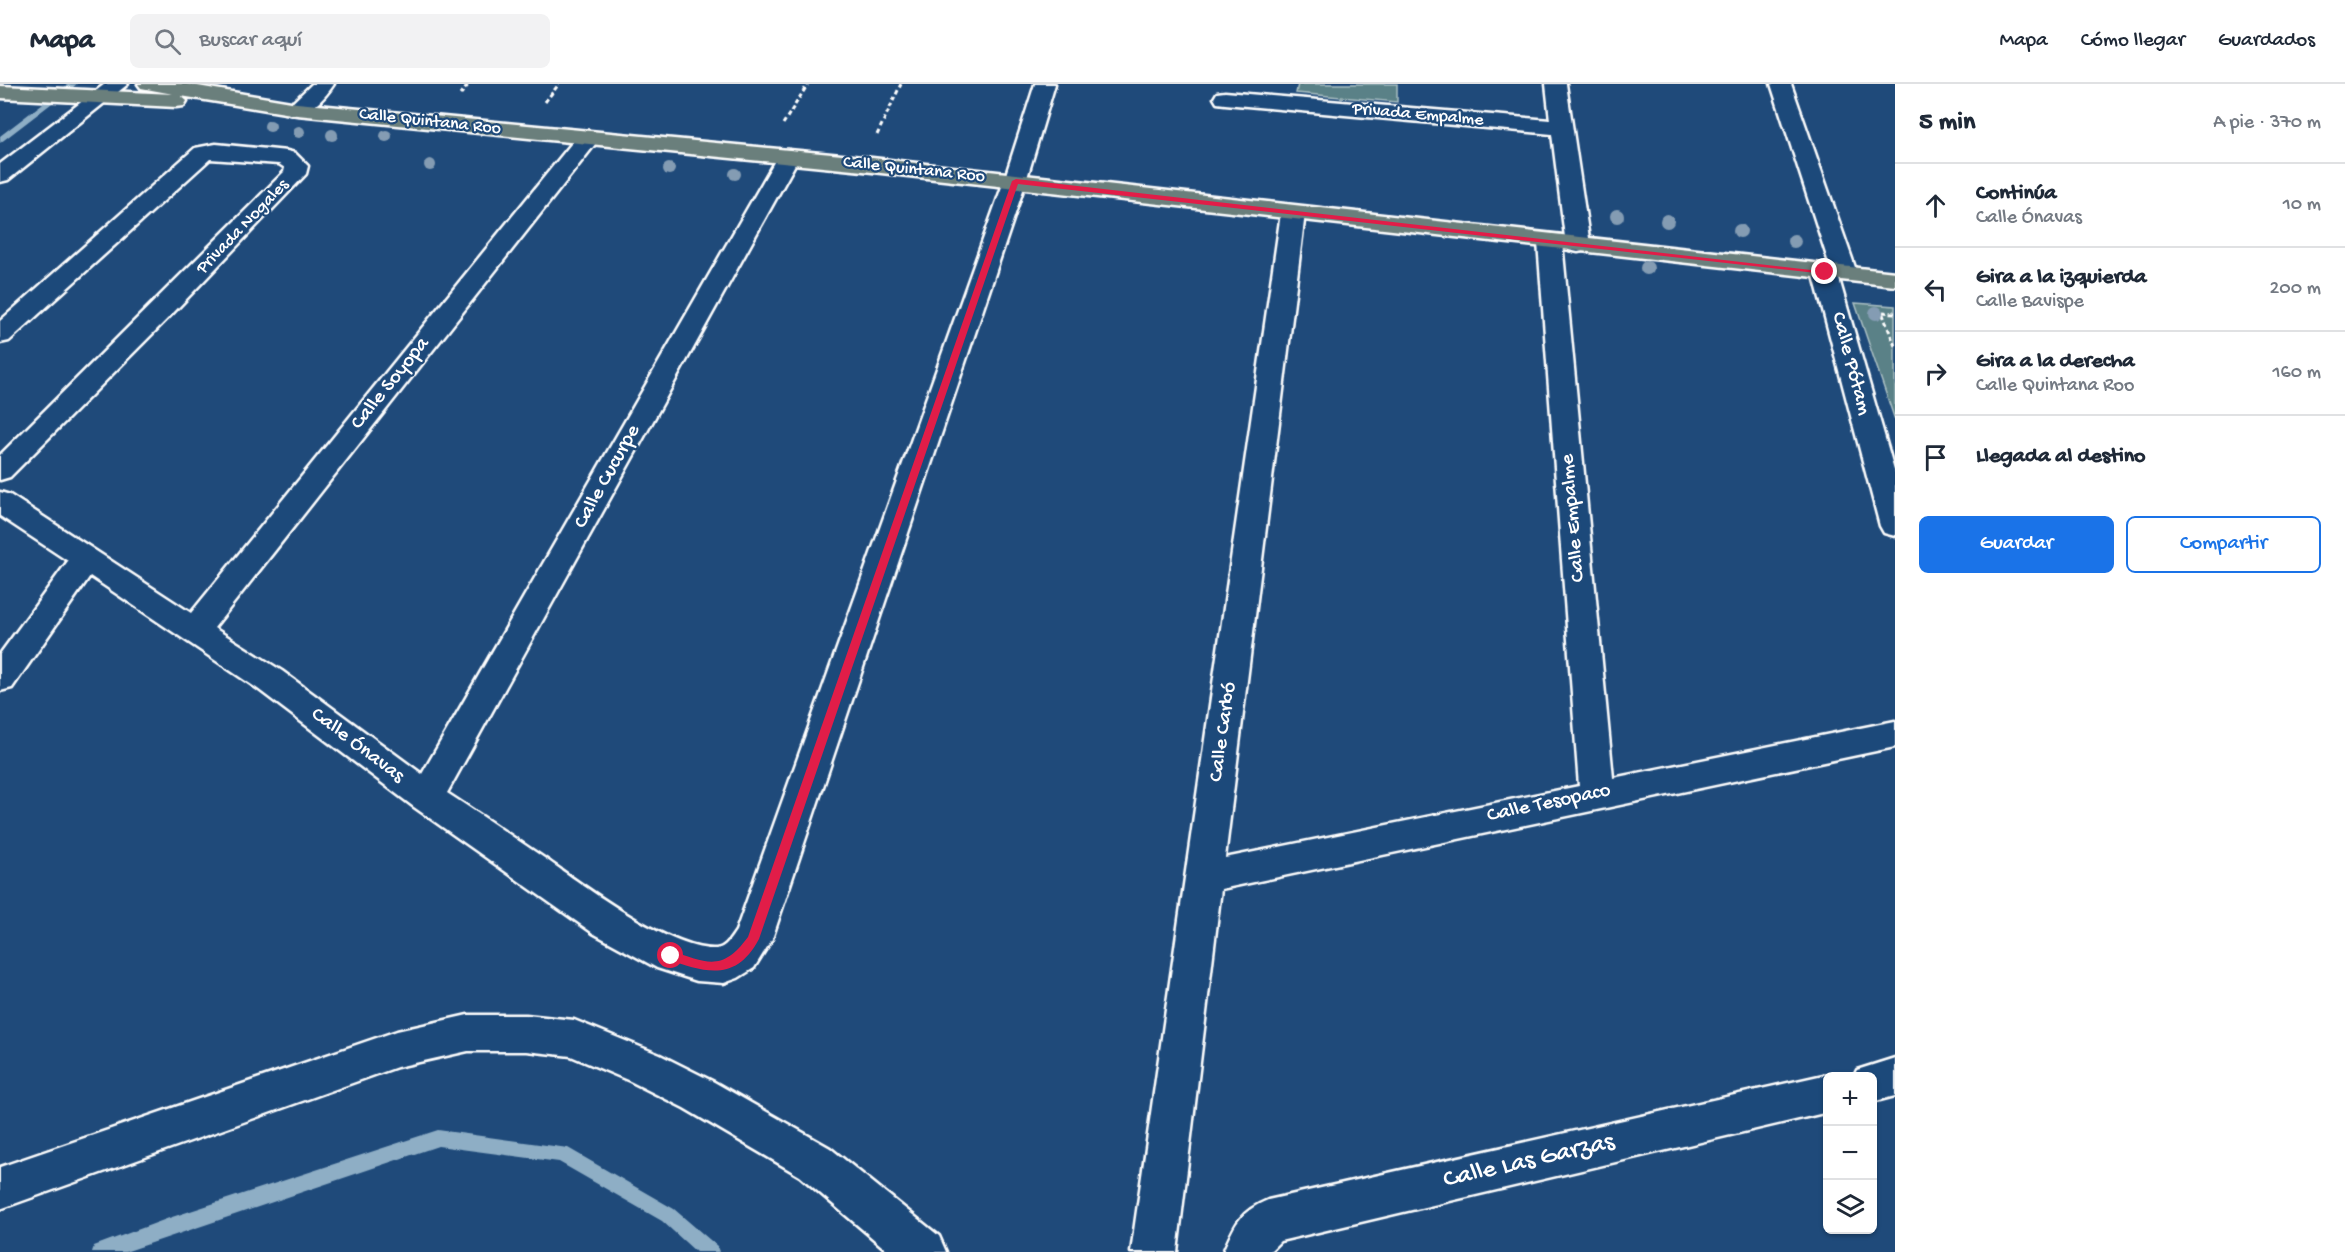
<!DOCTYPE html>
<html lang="es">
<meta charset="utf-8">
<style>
body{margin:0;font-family:"Gochi Hand",sans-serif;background:#f2f2f3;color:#1f2937}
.controls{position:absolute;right:18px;bottom:18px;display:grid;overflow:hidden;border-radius:9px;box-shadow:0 2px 4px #0004}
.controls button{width:54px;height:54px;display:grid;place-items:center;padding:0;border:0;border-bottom:2px solid #e0e1e3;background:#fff;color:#1f2937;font:30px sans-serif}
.stop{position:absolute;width:18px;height:18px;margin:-14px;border:4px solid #e11d48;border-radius:50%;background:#fff}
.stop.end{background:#e11d48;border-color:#fff;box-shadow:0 2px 6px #0008}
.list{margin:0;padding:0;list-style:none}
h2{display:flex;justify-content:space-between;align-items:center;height:78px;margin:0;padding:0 24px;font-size:26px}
h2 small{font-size:20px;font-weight:400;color:#747a83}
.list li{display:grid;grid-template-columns:39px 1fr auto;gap:18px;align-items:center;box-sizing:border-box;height:84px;padding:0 24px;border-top:2px solid #e0e1e3}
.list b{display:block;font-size:22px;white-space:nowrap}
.list p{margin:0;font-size:20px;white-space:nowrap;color:#747a83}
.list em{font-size:20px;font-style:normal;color:#747a83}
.actions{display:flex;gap:12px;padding:18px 24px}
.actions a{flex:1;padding:14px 0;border:2px solid #1a73e8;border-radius:9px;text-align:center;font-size:21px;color:#1a73e8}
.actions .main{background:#1a73e8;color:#fff}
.icon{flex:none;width:33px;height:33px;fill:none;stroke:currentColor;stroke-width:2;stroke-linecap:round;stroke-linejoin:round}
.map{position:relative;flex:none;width:1895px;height:1168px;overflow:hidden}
header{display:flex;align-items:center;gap:36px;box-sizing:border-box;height:84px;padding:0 30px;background:#fff;border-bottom:2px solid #e0e1e3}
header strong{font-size:28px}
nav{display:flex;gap:33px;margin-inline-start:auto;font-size:21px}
.search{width:420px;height:54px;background:#f2f2f3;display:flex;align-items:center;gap:15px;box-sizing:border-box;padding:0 21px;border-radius:9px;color:#747a83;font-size:22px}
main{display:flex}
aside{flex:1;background:#fff}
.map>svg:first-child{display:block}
.green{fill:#5a8187;stroke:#acc0c3;stroke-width:1.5}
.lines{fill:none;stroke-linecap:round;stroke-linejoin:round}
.stream{fill:#8eaec5;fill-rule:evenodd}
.minor-casing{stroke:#fff;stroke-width:5}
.major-casing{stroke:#fff;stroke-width:5}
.path{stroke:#fff;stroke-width:3;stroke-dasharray:4.5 3;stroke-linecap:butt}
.minor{fill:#1f4a7a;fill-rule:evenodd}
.major{fill:#6b7f7c;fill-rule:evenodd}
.tree{fill:#849cb3}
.route{fill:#e11d48}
.labels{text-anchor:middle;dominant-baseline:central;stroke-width:4.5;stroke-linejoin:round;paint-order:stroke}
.far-street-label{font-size:18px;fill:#fff;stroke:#1f4a7a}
.street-label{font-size:21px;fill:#fff;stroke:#1f4a7a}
.near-street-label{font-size:26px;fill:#fff;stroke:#1f4a7a}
</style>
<header>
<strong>Mapa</strong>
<div class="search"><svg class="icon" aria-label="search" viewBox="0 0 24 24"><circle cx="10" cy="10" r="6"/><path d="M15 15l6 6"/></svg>Buscar aquí</div>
<nav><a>Mapa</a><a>Cómo llegar</a><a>Guardados</a></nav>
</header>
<main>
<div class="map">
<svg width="1895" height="1168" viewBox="0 0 1895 1168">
<rect width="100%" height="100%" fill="#1f4a7a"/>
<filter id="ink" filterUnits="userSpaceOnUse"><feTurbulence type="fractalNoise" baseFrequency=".0167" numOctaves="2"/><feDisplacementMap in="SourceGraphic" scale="12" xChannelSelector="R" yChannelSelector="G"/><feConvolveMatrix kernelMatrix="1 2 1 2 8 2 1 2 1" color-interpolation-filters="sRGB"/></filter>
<g filter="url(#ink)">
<!-- green -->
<path class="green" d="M1298 0H1397V18L1296 9Z
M1855 219 1895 222V336Z"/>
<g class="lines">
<!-- stream -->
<path class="stream" d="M68 0H77L0 59V52Z
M438 1046 568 1064 674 1125 717 1162 719 1168H696L662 1137 559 1078 438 1062 125 1168H92L94 1162 169 1134Z"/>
<defs>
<path id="minor" d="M105 0H128L8 96 0 98V80Z
M312 0H334C325 14 307 34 289 30L286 25Z
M1035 0H1055L1026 97 772 855 754 884 738 894 724 899 697 897 657 884 593 849 414 723 258 605 90 492 12 604 0 607V570L68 477 0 432V408L10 411 191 529 580 49 588 47 596 49 599 54 596 59 214 544 282 587 422 690 777 73 780 68 788 66 796 68 799 73 447 709C481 731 514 754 547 776 584 802 672 868 716 865 726 864 731 854 736 847L1004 97Z
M1546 0H1566L1590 161 1587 166 1578 168 1569 166 1566 161 1552 50 1225 20 1217 19 1214 14 1217 9 1225 8 1550 36Z
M1771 0H1791L1857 189 1854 194 1839 195 1895 389V452L1884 449 1880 442 1813 188 1816 183 1830 182Z
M216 60 287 67 295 69 308 82 306 90 172 230 10 393 0 396V371L284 88 285 84 279 80 210 75 9 257 0 259V237L195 64Z
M1293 122 1301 124 1305 129 1225 774 1579 702 1538 158 1541 153 1550 151 1559 153 1562 158 1613 694 1895 637V663L1221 805 1177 1168H1131L1281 129 1285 124Z
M468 931H526L574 936 660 971 714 998 830 1064 939 1152 946 1168H889L800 1092 684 1024 630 997 571 972 526 967H468L397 983 0 1125V1083L397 947Z
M1895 974V1012L1872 1018V992H1854L1857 986Z
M1828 990 1835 992H1828V1028L1280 1157 1269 1168H1223C1235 1141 1239 1128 1268 1116Z"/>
<path id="major" d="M138 0H186L297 19 863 73 1895 188V202L863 87 297 31 181 12 187 17 184 22 176 23 0 14V2L173 10 141 4Z"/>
</defs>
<!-- minor casing -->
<use href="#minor" class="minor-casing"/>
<!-- major casing -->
<use href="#major" class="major-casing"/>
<!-- path -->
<path class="path" d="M460 11 469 0
M545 18 559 0
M783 40 808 0
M877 51 901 0
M1895 229 1882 228 1895 262"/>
<!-- minor -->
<use href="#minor" class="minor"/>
<!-- major -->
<use href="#major" class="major"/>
</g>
<!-- trees -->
<g class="tree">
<circle cx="270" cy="42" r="6"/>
<circle cx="299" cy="48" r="6"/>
<circle cx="332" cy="51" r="6"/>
<circle cx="386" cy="52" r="6"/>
<circle cx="430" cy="81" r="6"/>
<circle cx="669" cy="85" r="6"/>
<circle cx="735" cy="90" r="6"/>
<circle cx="1617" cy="132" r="7"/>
<circle cx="1667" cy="137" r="7"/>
<circle cx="1740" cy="147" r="7"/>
<circle cx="1794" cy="157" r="7"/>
<circle cx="1647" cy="184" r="7"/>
<circle cx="1876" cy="229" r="7"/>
</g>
</g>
<!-- route -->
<path class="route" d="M1016 95 1829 188 1825 190 1018 100 759 855C736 898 706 889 667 875L665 872 671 867C708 879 722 888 748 853L1012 97Z"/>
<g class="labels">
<!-- far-street labels -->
<g class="far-street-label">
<text transform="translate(1418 31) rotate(5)">Privada Empalme</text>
<text transform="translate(430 38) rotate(6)">Calle Quintana Roo</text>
<text transform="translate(914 86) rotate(6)">Calle Quintana Roo</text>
<text transform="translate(243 143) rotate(-46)">Privada Nogales</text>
</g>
<!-- street labels -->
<g class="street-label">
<text transform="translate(1850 280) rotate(75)">Calle Pótam</text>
<text transform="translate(391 300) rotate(-51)">Calle Soyopa</text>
<text transform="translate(608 393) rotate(-61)">Calle Cucurpe</text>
<text transform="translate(1574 434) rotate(-95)">Calle Empalme</text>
<text transform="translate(1224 648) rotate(-82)">Calle Carbó</text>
<text transform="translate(357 662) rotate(37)">Calle Ónavas</text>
<text transform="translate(1549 720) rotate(-12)">Calle Tesopaco</text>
</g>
<!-- near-street labels -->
<g class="near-street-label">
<text transform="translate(1529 1078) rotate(-13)">Calle Las Garzas</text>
</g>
</g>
</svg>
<div class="controls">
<button>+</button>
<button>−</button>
<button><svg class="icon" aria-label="layers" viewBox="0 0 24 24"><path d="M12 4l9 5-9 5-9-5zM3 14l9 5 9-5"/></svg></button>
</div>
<div class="stop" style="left:671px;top:872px"></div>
<div class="stop end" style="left:1825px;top:188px"></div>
</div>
<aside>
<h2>5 min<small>A pie · 370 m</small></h2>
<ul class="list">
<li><svg class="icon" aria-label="ahead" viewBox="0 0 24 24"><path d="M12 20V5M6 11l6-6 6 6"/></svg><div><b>Continúa</b><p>Calle Ónavas</p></div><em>10 m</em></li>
<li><svg class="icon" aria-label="left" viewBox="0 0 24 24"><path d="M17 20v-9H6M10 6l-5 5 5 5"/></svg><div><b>Gira a la izquierda</b><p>Calle Bavispe</p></div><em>200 m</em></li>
<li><svg class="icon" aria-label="right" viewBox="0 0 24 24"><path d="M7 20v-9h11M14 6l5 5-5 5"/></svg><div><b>Gira a la derecha</b><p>Calle Quintana Roo</p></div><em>160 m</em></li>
<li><svg class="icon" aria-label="arrive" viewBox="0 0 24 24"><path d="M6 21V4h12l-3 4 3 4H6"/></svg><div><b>Llegada al destino</b></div></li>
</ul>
<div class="actions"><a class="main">Guardar</a><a>Compartir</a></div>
</aside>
</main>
